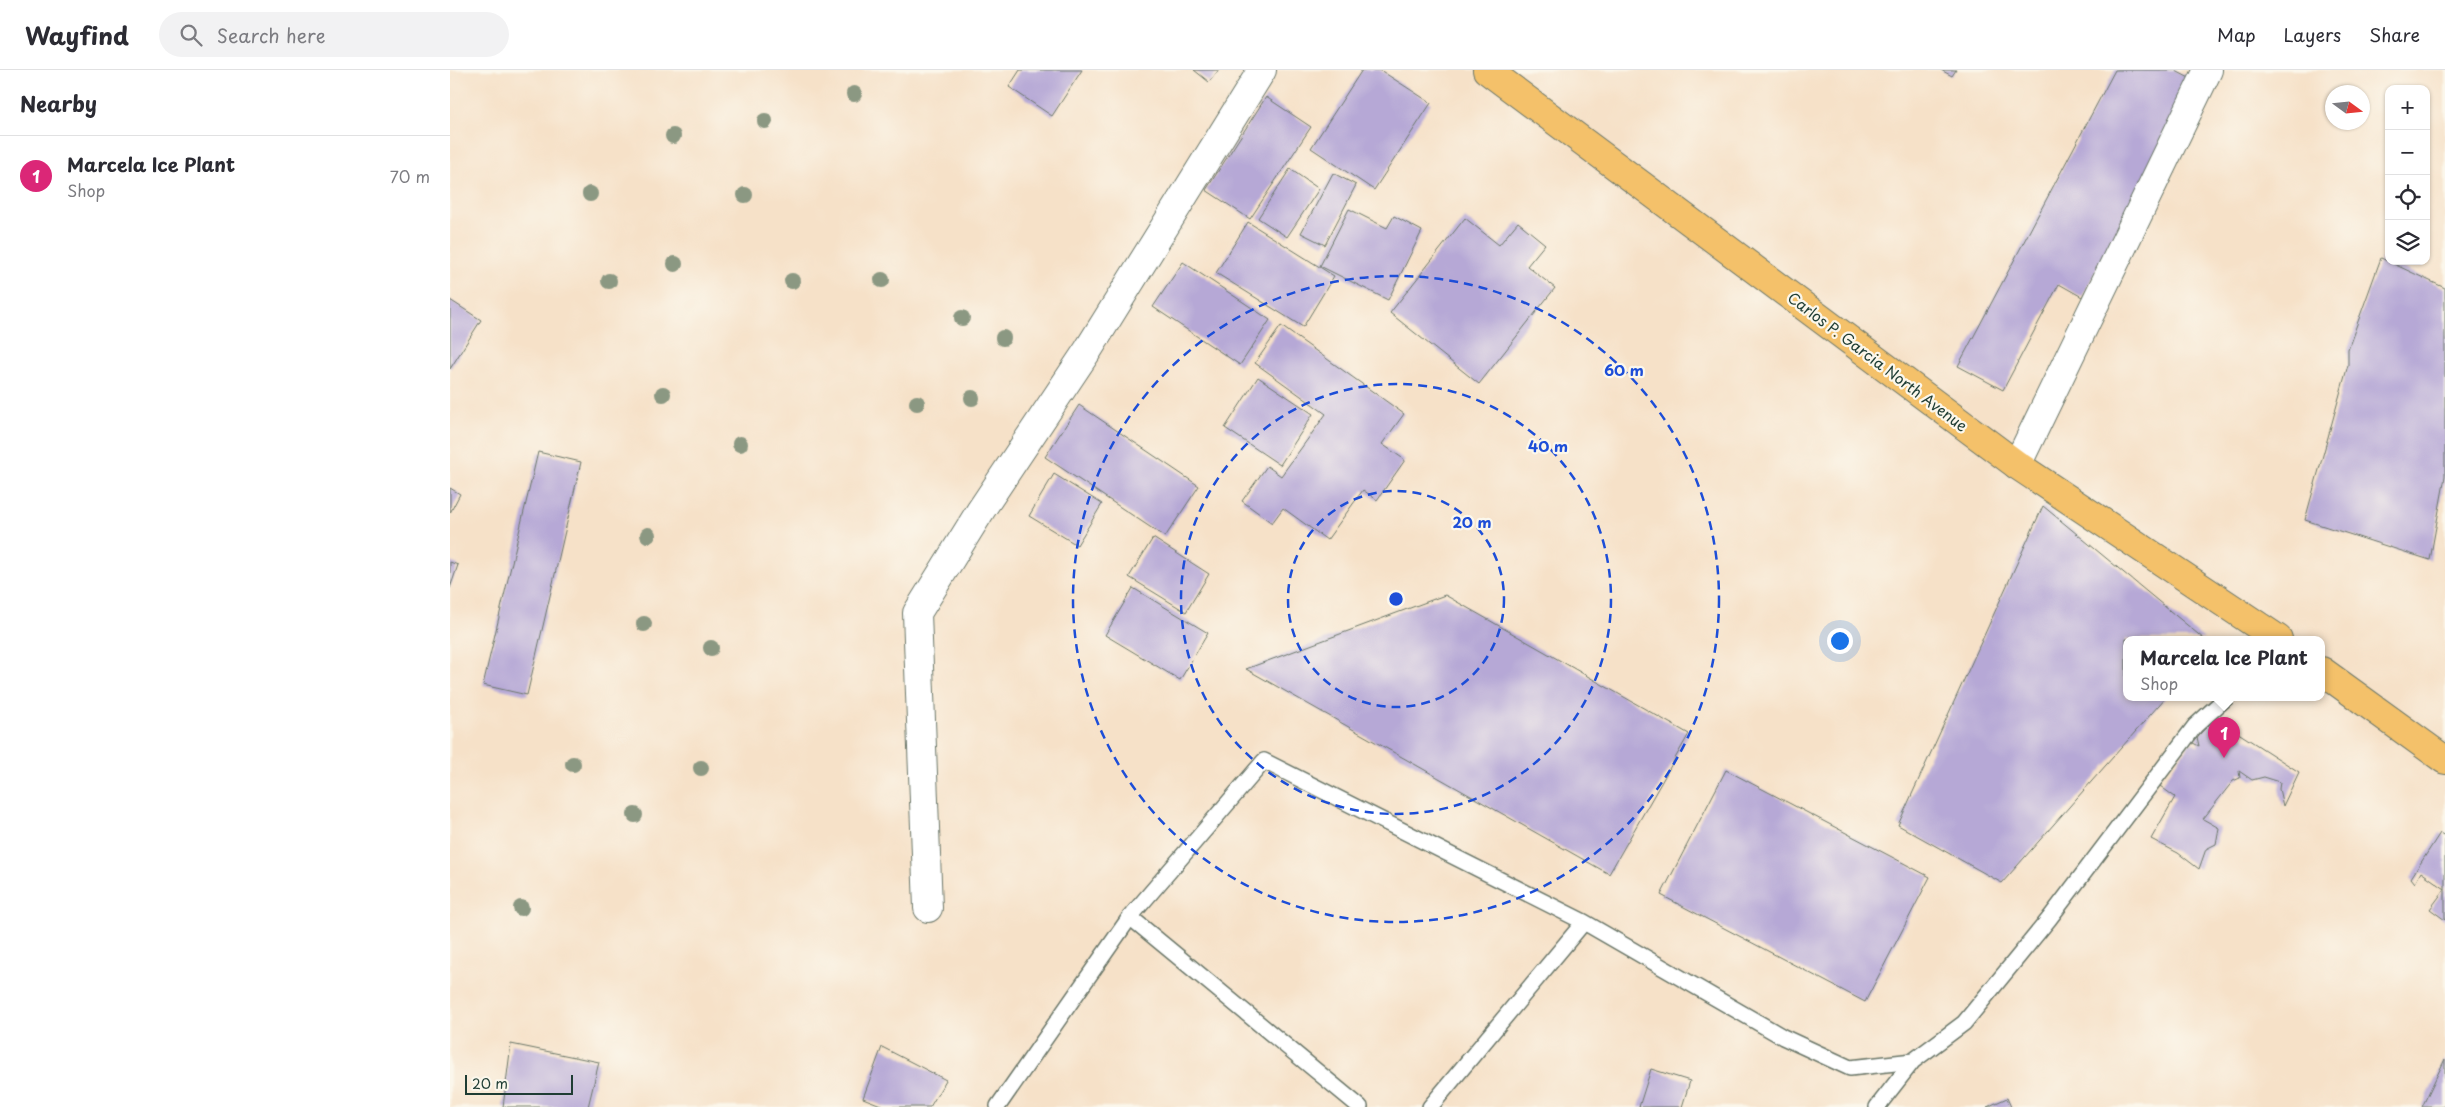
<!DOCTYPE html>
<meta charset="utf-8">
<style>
body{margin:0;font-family:"Playpen Sans",sans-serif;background:#f2f2f3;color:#2b2b33}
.controls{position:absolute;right:15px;top:15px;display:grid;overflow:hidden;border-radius:10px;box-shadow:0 1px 4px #0004}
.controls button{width:45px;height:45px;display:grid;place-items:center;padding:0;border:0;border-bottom:1px solid #e1e1e2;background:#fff;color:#2b2b33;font:25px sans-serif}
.compass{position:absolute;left:1875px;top:15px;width:45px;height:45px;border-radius:50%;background:#fff;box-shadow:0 1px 4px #0004;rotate:105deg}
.scale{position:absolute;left:15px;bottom:12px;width:108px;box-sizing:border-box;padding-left:5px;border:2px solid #1f3d34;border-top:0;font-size:14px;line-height:18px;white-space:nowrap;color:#1f3d34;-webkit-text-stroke:4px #fbf7ec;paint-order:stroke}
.you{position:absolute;left:1389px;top:570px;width:18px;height:18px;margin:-12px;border:4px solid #fff;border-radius:50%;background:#1a73e8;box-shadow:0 0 0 8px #1a73e833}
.badge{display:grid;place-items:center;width:32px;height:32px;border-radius:50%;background:#db2777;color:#fff;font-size:16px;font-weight:700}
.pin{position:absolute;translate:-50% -41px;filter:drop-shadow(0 1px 2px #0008)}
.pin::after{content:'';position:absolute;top:26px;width:18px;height:15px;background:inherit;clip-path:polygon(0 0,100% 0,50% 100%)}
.popup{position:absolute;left:1673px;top:566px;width:202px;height:65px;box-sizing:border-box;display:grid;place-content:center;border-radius:10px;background:#fff;filter:drop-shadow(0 1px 4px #0005);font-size:16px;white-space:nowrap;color:#7c7c81}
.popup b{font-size:19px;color:#2b2b33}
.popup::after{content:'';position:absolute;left:50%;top:100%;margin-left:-10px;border:10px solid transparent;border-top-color:#fff}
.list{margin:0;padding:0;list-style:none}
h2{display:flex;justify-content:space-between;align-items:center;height:65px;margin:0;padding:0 20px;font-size:21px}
h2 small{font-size:16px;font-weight:400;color:#7c7c81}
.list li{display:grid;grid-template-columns:32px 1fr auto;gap:15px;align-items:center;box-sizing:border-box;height:80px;padding:0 20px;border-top:1px solid #e1e1e2}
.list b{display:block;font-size:19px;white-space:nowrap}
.list p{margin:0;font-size:16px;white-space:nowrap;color:#7c7c81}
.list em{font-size:16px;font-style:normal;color:#7c7c81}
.icon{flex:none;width:28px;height:28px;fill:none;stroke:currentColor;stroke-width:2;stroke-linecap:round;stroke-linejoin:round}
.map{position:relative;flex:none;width:1995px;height:1037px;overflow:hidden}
header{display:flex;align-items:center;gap:30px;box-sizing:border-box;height:70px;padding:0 25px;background:#fff;border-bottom:1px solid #e1e1e2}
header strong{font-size:24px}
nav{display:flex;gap:28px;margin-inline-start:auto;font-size:18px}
.search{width:350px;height:45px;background:#f2f2f3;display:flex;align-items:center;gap:12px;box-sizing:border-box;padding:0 18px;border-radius:28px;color:#7c7c81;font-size:19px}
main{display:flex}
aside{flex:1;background:#fff}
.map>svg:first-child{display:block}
.building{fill:#b6a8d6}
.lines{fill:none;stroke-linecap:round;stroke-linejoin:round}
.lane-casing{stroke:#6a7668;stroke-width:18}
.street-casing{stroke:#6a7668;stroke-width:30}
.primary-casing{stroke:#6a7668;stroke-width:30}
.lane{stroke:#fff;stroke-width:15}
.street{stroke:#fff;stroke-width:28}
.primary{stroke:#f4c16a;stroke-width:28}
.tree{fill:#8b9882}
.ring{fill:none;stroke:#1d4ed8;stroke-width:2.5;stroke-dasharray:9 6}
.labels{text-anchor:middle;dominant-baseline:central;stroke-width:4.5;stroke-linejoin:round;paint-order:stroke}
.street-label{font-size:15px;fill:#1f3d34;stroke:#fbf7ec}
.centre{fill:#1d4ed8;stroke:#fbf7ec;stroke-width:2.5}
.ring-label{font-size:15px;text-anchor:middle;font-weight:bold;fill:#1d4ed8;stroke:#fbf7ec;stroke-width:4.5;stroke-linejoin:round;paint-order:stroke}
</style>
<header>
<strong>Wayfind</strong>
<div class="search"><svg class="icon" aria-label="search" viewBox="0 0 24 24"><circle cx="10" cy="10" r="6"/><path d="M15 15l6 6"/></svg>Search here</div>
<nav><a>Map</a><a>Layers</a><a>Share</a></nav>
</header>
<main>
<aside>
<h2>Nearby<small></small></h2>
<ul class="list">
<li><span class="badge">1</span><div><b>Marcela Ice Plant</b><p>Shop</p></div><em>70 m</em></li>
</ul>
</aside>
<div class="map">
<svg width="1995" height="1037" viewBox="0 0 1995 1037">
<rect width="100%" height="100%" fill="#fbf7ec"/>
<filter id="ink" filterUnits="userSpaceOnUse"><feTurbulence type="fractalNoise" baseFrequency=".02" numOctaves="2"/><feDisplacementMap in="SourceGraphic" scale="10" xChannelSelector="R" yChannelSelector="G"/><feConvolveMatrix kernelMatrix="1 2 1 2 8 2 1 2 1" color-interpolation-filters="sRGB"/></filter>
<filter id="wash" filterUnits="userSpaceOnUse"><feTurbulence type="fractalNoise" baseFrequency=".0096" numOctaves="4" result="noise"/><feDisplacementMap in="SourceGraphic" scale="20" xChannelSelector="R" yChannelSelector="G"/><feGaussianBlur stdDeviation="1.12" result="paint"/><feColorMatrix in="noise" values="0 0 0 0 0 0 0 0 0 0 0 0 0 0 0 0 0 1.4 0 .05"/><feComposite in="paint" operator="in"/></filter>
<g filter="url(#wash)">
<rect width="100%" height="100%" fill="#f6e1c8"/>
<g id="blocks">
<!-- building -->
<path class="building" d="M570 0H632L602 46 559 17Z
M744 0H769L759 12Z
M912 0H930L981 33 924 120 861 78Z
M1491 0H1506L1502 6Z
M1665 0H1724L1747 12 1632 227 1609 214 1553 320 1508 296Z
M816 27 861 57 800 149 756 120Z
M840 99 869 119 837 167 808 148Z
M883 103 906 115 875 175 851 163Z
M899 139 937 158 944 146 972 161 938 230 870 196Z
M1015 148 1049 175 1068 152 1095 174 1077 196 1105 218 1029 314 940 243Z
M798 152 884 206 853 257 766 203Z
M1931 188 1995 218V407L1980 490 1855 450 1898 295V279Z
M733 192 820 250 790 295 703 237Z
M0 230 31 250 0 299Z
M831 256 954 344 932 374 955 390 927 430 913 420 877 470 833 438 822 453 792 431 817 396 831 406 876 344 805 293Z
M808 307 863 344 830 395 775 358Z
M629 335 749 416 715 467 595 387Z
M88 382 131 392 77 625 33 615Z
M604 404 652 434 627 475 579 446Z
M0 418 10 424 0 443Z
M1593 436 1754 569H1676V627H1716L1552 813 1448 755Z
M703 468 759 504 736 542 679 507Z
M0 492 8 495 0 518Z
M683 518 758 563 730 610 655 565Z
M995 525 1239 664 1159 804 796 599Z
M1765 648 1849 702 1833 736 1829 719 1830 712 1814 707 1802 710 1789 701 1790 708 1783 711 1753 749 1769 758 1766 774 1756 779 1749 799 1728 783 1701 769 1725 727 1710 716 1741 672 1749 676 1747 667Z
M1276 700 1480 807 1415 932 1211 825Z
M1990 763 1995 766V850L1980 839 1995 819 1971 802 1965 813 1961 808Z
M61 974 149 992 138 1037H53Z
M432 977 496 1010 480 1037H436L413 1028Z
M1995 989V1037H1972Z
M1201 999 1240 1011 1232 1037H1189Z
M1557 1028 1561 1037H1537Z"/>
</g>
</g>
<g filter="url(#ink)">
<use href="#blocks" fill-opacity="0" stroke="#6a7668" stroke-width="1"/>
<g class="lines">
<defs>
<path id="lane" d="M680 847 910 1037
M548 1036 680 847 814 691 1134 852 1333 967 1400 998 1463 991
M980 1037 1134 852
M1427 1037 1463 991 1514 953 1599 849 1745 656 1777 627"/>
<path id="street" d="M1567 395 1758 0
M478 838 467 543 531 440 638 280 812 0"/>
<path id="primary" d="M1037 0 1567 395 1828 569
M1872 601 1995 690"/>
</defs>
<!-- lane casing -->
<use href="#lane" class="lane-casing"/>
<!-- street casing -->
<use href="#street" class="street-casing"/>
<!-- primary casing -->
<use href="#primary" class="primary-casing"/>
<!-- lane -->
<use href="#lane" class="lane"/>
<!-- street -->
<use href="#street" class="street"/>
<!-- primary -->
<use href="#primary" class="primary"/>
</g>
<!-- trees -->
<g class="tree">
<circle cx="404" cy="24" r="8"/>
<circle cx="315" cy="51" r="8"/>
<circle cx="223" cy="66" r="8"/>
<circle cx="140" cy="124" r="8"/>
<circle cx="295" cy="125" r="8"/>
<circle cx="225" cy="194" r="8"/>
<circle cx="432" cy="210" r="8"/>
<circle cx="159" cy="211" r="8"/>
<circle cx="342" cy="211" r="8"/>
<circle cx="512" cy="248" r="8"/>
<circle cx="553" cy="268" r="8"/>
<circle cx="213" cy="324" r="8"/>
<circle cx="522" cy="328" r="8"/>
<circle cx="467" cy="333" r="8"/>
<circle cx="290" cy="374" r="8"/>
<circle cx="198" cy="465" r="8"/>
<circle cx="194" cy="554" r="8"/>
<circle cx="261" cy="578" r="8"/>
<circle cx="123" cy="694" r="8"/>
<circle cx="251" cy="698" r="8"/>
<circle cx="185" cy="745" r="8"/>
<circle cx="71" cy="838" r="8"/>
</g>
</g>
<!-- distance rings -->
<g class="ring">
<circle cx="946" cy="529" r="108"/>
<circle cx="946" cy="529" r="215"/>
<circle cx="946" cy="529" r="323"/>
</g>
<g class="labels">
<!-- street labels -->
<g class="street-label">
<text transform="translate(1428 291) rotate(37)">Carlos P. Garcia North Avenue</text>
</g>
</g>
<circle cx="946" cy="529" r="8" class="centre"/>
<g class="ring-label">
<text x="1174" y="306">60 m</text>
<text x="1098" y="382">40 m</text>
<text x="1022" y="458">20 m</text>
</g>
</svg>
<div class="controls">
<button>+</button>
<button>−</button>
<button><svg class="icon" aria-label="locate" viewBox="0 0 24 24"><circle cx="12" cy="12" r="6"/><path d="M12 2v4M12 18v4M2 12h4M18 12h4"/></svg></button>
<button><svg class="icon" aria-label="layers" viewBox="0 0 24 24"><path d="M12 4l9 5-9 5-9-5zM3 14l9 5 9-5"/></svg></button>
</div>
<svg class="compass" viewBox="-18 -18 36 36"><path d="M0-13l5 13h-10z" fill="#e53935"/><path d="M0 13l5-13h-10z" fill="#7c7c81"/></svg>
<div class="scale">20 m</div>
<div class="you"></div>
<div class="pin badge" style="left:1774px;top:688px">1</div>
<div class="popup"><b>Marcela Ice Plant</b>Shop</div>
</div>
</main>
